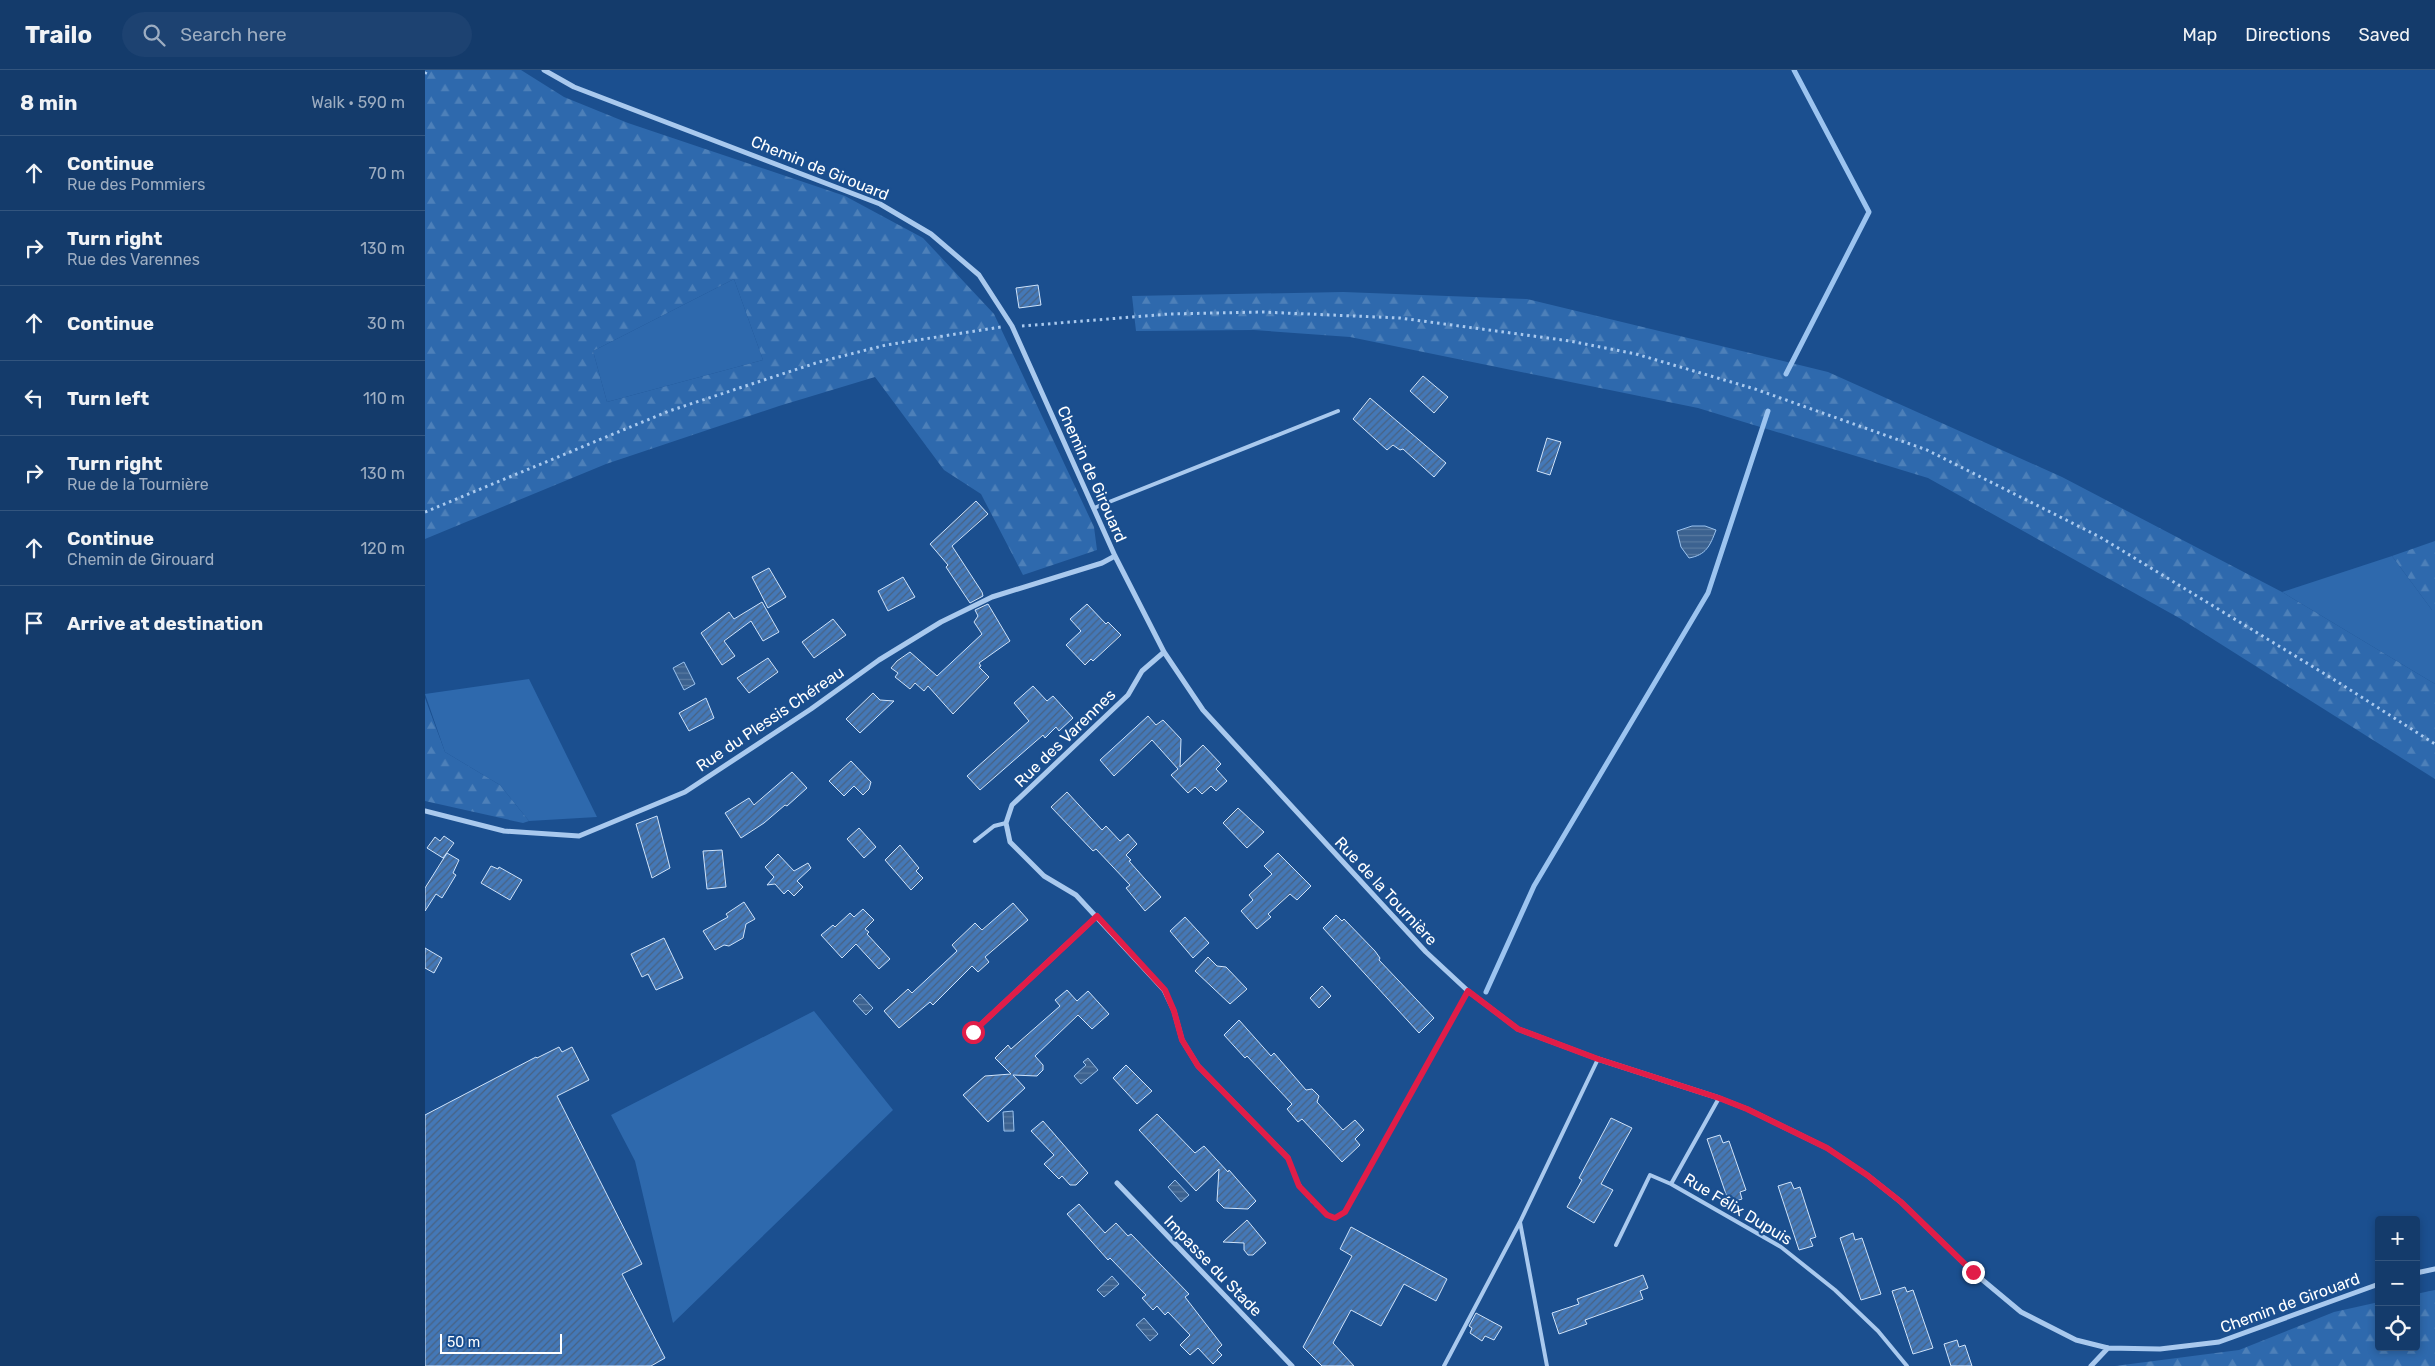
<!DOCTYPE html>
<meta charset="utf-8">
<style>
body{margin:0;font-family:Rubik,sans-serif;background:#1d4271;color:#f1f3f6}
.controls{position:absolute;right:15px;bottom:15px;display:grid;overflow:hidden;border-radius:5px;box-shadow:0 2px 8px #0003}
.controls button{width:45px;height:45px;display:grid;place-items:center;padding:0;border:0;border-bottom:1px solid #33557e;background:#143b6b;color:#f1f3f6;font:25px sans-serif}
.scale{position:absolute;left:15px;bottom:12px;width:122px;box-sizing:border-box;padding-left:5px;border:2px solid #fff;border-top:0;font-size:14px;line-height:18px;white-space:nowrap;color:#fff;-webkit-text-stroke:4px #1b4f8f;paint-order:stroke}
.stop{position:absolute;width:15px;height:15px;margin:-11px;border:4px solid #e11d48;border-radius:50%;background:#fff}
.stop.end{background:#e11d48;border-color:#fff;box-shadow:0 1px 5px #0008}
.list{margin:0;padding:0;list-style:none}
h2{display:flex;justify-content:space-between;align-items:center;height:65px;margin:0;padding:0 20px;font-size:21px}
h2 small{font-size:16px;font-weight:400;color:#9dadc1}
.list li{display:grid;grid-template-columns:32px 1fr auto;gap:15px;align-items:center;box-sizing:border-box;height:75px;padding:0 20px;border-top:1px solid #33557e}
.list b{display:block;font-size:19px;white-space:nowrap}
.list p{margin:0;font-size:16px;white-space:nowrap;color:#9dadc1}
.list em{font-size:16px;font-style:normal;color:#9dadc1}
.icon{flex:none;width:28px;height:28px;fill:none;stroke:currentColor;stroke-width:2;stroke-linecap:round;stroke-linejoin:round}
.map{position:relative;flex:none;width:2010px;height:1296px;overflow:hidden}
header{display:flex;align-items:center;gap:30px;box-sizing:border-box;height:70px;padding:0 25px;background:#143b6b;border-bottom:1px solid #33557e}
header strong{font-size:24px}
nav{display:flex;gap:28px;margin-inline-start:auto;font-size:18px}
.search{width:350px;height:45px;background:#1d4271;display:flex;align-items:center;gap:12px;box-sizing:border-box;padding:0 18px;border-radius:28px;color:#9dadc1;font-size:19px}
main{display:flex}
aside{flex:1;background:#143b6b}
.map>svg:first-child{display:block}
.green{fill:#2e69ad}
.forest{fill:url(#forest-firs);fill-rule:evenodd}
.water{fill:url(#water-rules);stroke:#9cc4f0}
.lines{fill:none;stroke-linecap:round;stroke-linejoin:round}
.stream{stroke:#9cc4f0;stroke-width:5}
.building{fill:url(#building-hatch);stroke:#cfe3fa}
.path{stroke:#a9c9ee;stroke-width:3;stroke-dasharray:2.5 4;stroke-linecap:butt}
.service{stroke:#a9c9ee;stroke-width:4}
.minor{stroke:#a9c9ee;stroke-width:5}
.route{stroke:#e11d48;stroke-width:6}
.labels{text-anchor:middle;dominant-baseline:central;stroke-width:4.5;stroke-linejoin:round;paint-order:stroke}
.street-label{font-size:16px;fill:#fff;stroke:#1b4f8f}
</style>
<header>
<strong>Trailo</strong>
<div class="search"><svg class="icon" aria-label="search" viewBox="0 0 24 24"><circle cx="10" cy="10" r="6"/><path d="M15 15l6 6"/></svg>Search here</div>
<nav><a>Map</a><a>Directions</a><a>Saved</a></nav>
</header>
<main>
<aside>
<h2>8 min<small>Walk · 590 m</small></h2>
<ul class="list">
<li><svg class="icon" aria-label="ahead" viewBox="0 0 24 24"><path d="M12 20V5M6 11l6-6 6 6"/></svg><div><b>Continue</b><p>Rue des Pommiers</p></div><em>70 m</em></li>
<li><svg class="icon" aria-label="right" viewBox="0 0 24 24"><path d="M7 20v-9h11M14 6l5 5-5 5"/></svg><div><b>Turn right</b><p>Rue des Varennes</p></div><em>130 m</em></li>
<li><svg class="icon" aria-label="ahead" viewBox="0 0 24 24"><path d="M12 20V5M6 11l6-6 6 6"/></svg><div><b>Continue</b></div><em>30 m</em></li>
<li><svg class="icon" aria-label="left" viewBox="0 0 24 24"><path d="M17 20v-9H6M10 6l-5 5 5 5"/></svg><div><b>Turn left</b></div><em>110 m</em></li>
<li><svg class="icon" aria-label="right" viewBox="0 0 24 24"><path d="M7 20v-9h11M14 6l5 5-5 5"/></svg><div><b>Turn right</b><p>Rue de la Tournière</p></div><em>130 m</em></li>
<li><svg class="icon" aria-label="ahead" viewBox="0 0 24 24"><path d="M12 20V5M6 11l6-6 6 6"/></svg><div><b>Continue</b><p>Chemin de Girouard</p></div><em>120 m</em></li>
<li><svg class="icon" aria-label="arrive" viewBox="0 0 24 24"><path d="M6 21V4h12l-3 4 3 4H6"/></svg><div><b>Arrive at destination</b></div></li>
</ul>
</aside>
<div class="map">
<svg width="2010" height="1296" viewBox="0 0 2010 1296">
<defs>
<pattern id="forest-firs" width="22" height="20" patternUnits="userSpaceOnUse" patternTransform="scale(1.25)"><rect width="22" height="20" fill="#2e69ad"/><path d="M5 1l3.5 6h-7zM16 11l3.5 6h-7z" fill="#4d80b9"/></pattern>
<pattern id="water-rules" width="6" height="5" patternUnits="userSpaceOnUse" patternTransform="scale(1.25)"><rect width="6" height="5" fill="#3c6290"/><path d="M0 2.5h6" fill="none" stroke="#597aa1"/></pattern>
<pattern id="building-hatch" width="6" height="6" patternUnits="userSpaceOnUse" patternTransform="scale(1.25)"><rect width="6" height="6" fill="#4478b7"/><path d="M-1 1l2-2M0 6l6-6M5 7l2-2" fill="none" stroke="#486282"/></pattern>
</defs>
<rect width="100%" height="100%" fill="#1b4f8f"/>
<!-- green -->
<path class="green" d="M309 209 338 290 182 332 168 281Z
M1967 486 2007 540H2010V614L1857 522Z
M104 609 172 747 104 751 75 715 20 682 0 624Z
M389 941 468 1040 248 1253 210 1091 186 1045Z"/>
<!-- forest -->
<path class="forest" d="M0 0H96L139 27 203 53 420 126 498 168 569 244 669 457 672 480 598 505 556 424 519 400 450 307 354 336 181 394 0 469ZM309 209 338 290 182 332 168 281Z
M918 222 1102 229 1403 302 1637 407 1857 522 2010 614V709L1756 549 1503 408 1273 338 925 267 829 260 711 261 707 226Z
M2010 471V540H2007L1967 486Z
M0 628 20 682 75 715 104 751 98 753 0 731Z
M2010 1220V1296H1690L1814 1280 1909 1242 1954 1232V1277H1991V1224Z"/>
<!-- water -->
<path class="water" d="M1267 456H1280L1291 460C1285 476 1281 485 1264 488L1256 477 1252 461Z
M259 592 270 614 259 620 248 598Z
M435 924 448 938 441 945 428 931Z
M663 988 673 1000 656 1014 649 1006 661 995 658 992Z
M588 1041 589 1061H579L578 1042Z
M750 1110 764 1125 756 1132 743 1117Z
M687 1206 694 1214 679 1227 672 1220Z
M719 1248 733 1264 725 1271 711 1255Z"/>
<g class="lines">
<!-- stream -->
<path class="stream" d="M1361 304 1444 142 1369 0
M1061 922 1109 816 1283 523 1343 341"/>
</g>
<!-- building -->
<path class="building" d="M613 215 616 235 594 238 591 218Z
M998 306 1023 327 1009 343 985 321Z
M945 328 1021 393 1009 407 978 379 975 380 968 375 962 380 928 349Z
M1122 368 1136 372 1125 405 1112 401Z
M551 431 563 444 527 476 557 522 558 526 545 533 521 497 523 495 505 474Z
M344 498 361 527 343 538 327 507Z
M478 507 490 527 463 541 453 521Z
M337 532 354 562 338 571 326 551 299 571 310 586 297 595 276 563 304 542 309 549Z
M563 534 585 571 554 593 556 596 554 597 564 607 528 644 503 616 499 621 490 613 485 619 470 607 473 603 466 598 472 591 485 582 512 606 557 564 549 552 553 546 550 540Z
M662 534 681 554 683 552 696 565 668 591 666 589 660 595 641 575 656 561 645 549Z
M408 549 421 565 389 588 377 572Z
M343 588 353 602 324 623 312 608Z
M608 616 622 631 628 626 648 648 634 661 631 657 620 668 618 665 555 720 542 706 604 651 589 633Z
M448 623 455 630 469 631 435 663 421 649Z
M281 628 289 648 264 661 254 643Z
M723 646 731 655 738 650 756 669 755 697 778 675 796 694 791 699 802 711 791 721 786 716 777 724 770 717 763 723 746 705 753 699 727 670 689 706 675 690Z
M426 691 446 712 444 719 438 725 429 716 419 726 404 711Z
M367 702 382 718 362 736 360 735 339 753 316 768 300 743 324 728 329 735Z
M642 722 677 760 681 756 695 771 703 764 712 774 701 785 706 790 704 791 736 827 720 841 701 818 705 815 671 779 668 781 626 737Z
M813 738 839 762 822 778 798 753Z
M232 746 245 798 227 808 211 754Z
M434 758 451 777 439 788 422 769Z
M19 766 29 773 18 788 2 778 10 767 15 771Z
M475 775 494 798 491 801 498 808 486 820 460 790Z
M297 780 301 817 282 819 278 781Z
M22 783 34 790 28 803 31 805 17 828 11 824 0 841V818Z
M853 783 886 816 872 830 865 824 843 844 846 847 832 859 816 841 828 830 824 825 847 804 839 796Z
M353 784 369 801 383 793 386 798 372 811 378 817 369 826 363 820 359 824 350 814 342 815 349 807 340 797Z
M66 796 73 799 74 797 97 810 85 830 56 813Z
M319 832 330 849 321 854 318 868 304 876 299 875 290 880 278 861 303 847 301 844Z
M588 833 603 850 560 887 564 892 553 902 547 896 508 935 505 932 474 958 459 941 483 919 487 923 532 881 527 875 550 853 557 860Z
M438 839 449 850 440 859 444 862 442 864 465 889 454 899 431 874 417 888 396 865 408 855 410 857 425 843 429 847Z
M911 845 917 851 919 849 950 881 955 888 954 890 1009 948 994 963 898 858Z
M760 847 784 873 768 888 745 861Z
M239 868 258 908 231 920 223 904 217 907 206 884Z
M0 878 17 888 9 903 0 898Z
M783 887 792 896 801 897 822 919 805 934 770 901Z
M897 916 906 926 894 938 885 928Z
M642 920 652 931 663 921 684 944 667 959 653 945 610 986 618 995V1000L612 1006 588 1005 600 1018 563 1052 538 1025 560 1006 586 1004 570 988 583 975 586 979 635 936 630 930Z
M814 950 846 986 849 983 881 1020 887 1019 894 1026 892 1032 918 1060 930 1050 939 1060 930 1069 935 1075 917 1092 877 1049 873 1052 862 1039 867 1034 822 986 820 988 799 965Z
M134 977 137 982 147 977 164 1010 132 1026 217 1194 197 1204 240 1288 226 1296H0V1045L111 987 112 988Z
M701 995 727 1021 712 1034 688 1008Z
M732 1044 770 1083 779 1076 803 1102 804 1100 831 1131 823 1139 799 1138 792 1131 794 1099 771 1121 714 1060Z
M1186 1048 1207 1058 1176 1114 1188 1120 1169 1153 1142 1137 1157 1110 1154 1108Z
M618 1051 663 1103 651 1115H645L637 1106 634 1109 619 1094 629 1085 606 1061Z
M1295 1065 1298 1073 1304 1071 1321 1120 1315 1122 1317 1129 1304 1133 1282 1069Z
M1366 1112 1369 1119 1375 1117 1391 1167 1385 1169 1388 1176 1374 1180 1353 1116Z
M654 1134 680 1163 691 1153 703 1166 706 1164 764 1224 760 1227 797 1275 792 1280 797 1285 788 1294 773 1278 765 1285 755 1275 765 1265 743 1242 740 1245 732 1236 728 1240 717 1228 721 1225 685 1188 683 1190 642 1144Z
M822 1150 841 1173 828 1185H823L819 1180V1173L798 1172Z
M926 1157 1022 1209 1011 1231 979 1214 956 1256 926 1240 908 1273 929 1296H897L878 1277 927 1186 915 1179Z
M1428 1163 1430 1170 1437 1168 1456 1224 1436 1230 1415 1168Z
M1218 1205 1223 1218 1215 1221 1218 1229 1160 1250 1162 1254 1134 1264 1127 1243 1154 1234 1152 1229Z
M1480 1217 1482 1222 1488 1220 1508 1278 1488 1284 1467 1221Z
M1051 1243 1077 1257 1069 1270 1060 1266 1057 1271 1045 1263 1047 1258 1044 1256Z
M1532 1270 1534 1277 1540 1275 1547 1296H1526L1519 1274Z"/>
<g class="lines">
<!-- path -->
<path class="path" d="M0 4 2 0
M597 256 744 244 837 242 975 248 1145 271 1211 284 1330 319 1502 380 1675 467 1908 609 2010 674
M0 442 244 341 394 292 461 275 576 257
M866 1097C874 1117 889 1140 911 1148L920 1142 1038 930"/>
<!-- service -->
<path class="service" d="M669 438 913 341
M550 771 569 756 581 753
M1294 1028 1246 1114 1356 1177 1410 1220 1453 1261 1482 1296
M1191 1175 1225 1105 1246 1114
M1019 1296 1095 1152
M1122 1296 1095 1152 1173 989"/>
<!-- minor -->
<path class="minor" d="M119 0 149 17 455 134 506 164 554 205 587 256 690 486 739 582 778 640 1001 882 1043 921 1093 959 1173 989 1294 1028 1322 1039 1402 1078 1442 1105 1476 1132 1548 1202 1596 1242 1651 1270 1683 1278 1735 1279 1794 1272 1954 1214
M739 582 717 601 703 625 587 735 581 753 585 772 619 806 651 825 739 920 749 941 757 970 773 996 863 1088
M0 741 79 761 154 766 260 722 386 639 454 590 516 552 567 527 677 493 690 486
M548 962 672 846
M692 1113 867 1296
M1991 1203 2010 1199
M1666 1296 1683 1278"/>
</g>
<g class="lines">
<!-- route -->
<path class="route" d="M548 962 672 846 740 920 749 941 757 970 773 996 863 1088 874 1116 902 1145 910 1148 920 1142 1043 921 1093 959 1173 989 1294 1028 1322 1039 1402 1078 1442 1105 1476 1132 1548 1202"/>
</g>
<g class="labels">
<!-- street labels -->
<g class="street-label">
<text transform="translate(395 98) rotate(22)">Chemin de Girouard</text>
<text transform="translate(667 404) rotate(66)">Chemin de Girouard</text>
<text transform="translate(345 649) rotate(-34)">Rue du Plessis Chéreau</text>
<text transform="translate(640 668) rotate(-44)">Rue des Varennes</text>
<text transform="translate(961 821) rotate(47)">Rue de la Tournière</text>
<text transform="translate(1313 1139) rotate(31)">Rue Félix Dupuis</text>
<text transform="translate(788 1196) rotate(46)">Impasse du Stade</text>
<text transform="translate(1865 1233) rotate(-20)">Chemin de Girouard</text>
</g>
</g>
</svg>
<div class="controls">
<button>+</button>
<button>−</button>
<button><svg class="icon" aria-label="locate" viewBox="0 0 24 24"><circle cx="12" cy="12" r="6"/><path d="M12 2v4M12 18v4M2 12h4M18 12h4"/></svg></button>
</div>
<div class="scale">50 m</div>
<div class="stop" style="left:548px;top:962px"></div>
<div class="stop end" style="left:1548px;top:1202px"></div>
</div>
</main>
